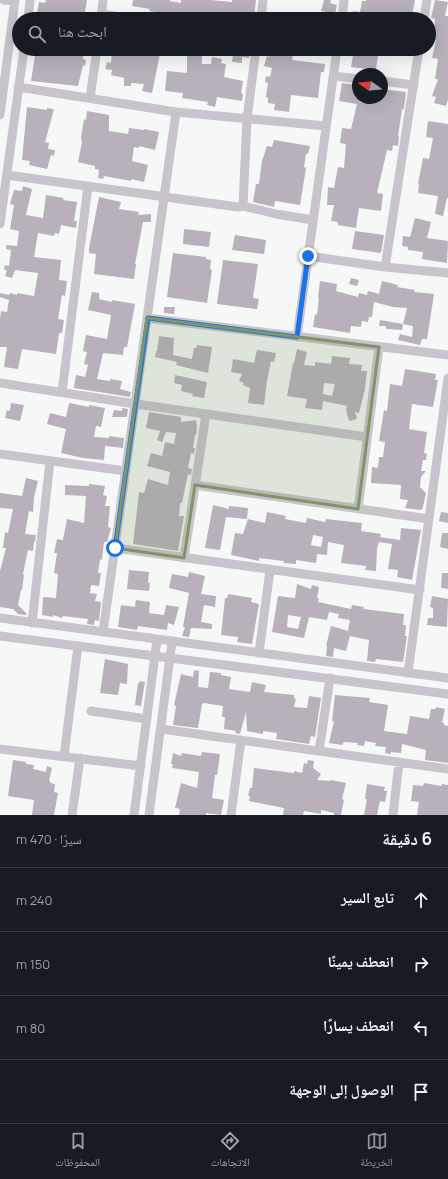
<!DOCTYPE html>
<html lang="ar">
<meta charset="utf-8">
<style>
body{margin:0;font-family:Manrope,"Noto Naskh Arabic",sans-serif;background:#242831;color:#f1f3f6;direction:rtl}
.compass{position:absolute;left:352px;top:68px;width:36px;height:36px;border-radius:50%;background:#171b24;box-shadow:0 4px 16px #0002;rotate:285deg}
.stop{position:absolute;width:12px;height:12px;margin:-9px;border:3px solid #1a73e8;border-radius:50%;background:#fff}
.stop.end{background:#1a73e8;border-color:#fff;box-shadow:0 1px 4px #0008}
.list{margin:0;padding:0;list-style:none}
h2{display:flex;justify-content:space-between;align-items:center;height:52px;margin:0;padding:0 16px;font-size:17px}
h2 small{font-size:13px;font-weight:400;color:#9ea1a6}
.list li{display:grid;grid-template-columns:26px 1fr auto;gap:12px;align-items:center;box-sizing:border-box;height:64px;padding:0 16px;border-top:1px solid #363941}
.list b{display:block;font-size:15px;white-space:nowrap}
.list em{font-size:13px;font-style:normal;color:#9ea1a6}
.icon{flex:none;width:22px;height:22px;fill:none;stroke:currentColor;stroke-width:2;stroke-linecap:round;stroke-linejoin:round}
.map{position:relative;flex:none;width:448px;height:815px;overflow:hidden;direction:ltr}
.search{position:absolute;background:#171b24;box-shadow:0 4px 16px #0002;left:12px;right:12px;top:12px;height:44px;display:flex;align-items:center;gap:10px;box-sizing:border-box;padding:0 14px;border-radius:22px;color:#9ea1a6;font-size:15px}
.sheet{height:308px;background:#171b24}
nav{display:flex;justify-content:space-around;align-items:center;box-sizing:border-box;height:56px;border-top:1px solid #363941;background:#171b24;font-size:11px;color:#9ea1a6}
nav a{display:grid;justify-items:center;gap:2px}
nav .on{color:#8c9099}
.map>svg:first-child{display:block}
.building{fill:#b8b0bb;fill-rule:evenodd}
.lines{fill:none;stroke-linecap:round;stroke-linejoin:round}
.minor{stroke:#c9c4cb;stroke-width:9}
.route{stroke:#1a73e8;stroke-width:5}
.marked{fill:#7f9467;fill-opacity:0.2;stroke:#7f9467;stroke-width:3;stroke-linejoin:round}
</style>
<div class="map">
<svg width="448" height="815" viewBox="0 0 448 815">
<rect width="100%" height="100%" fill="#f6f8f7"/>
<!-- building -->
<path class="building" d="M46 0H87L85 12H87L86 19H36L39 2 45 3Z
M133 0H170V1L181 3V0H211L232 2V0H256L254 17 252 16V19H228L211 17V19H194L195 16 178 14V19H172V15L149 11 150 9 132 6Z
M324 0H331L330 3 337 5 335 14 321 11Z
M366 0H415L412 15 408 14 407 19H352L353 11 360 12 362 1H366Z
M435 0 448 2 445 16H448V99L446 106 434 103 436 97 432 96 438 79H435L438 59 432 58 436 40 433 39 435 19 431 18Z
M36 49 84 50 83 59 86 60 85 66 83 65 78 86 31 81Z
M112 49H161L152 93 142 91 144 84 131 83V86H124V78L111 75 112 70 105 69 107 62 111 63Z
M230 49 250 50 249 58 242 57V63L232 62 233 55 229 54Z
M271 49H294L292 60 325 64 324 72H321L318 98 291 95 289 112 274 110 275 104 268 103V98L266 97 268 83 265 82 266 76 270 77 272 68 264 66 267 56 269 57Z
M354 49H375L374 55H378L376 70 351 67Z
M187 54 202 55V64H211L212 57 222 59 221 63 226 64 224 77 243 81 241 93 243 94 242 101 217 97 215 107 207 105 208 102 182 98 183 93 165 91 167 71 187 73Z
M342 83 358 85V98H382V89L406 92 404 109H402L398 136H399L398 146 393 145 392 151 387 150 377 193 383 194 381 211 359 208 356 228 338 225V222L331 221 334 205H327L328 187 334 188 338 167 344 168 346 144 340 143 342 128 351 129 357 104 339 101Z
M27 107 47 110V108L54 109 45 142 49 143 48 149 55 150 54 156 51 155 47 169 29 165 30 161 22 160Z
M87 111 109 115V131L128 134 129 128 144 130V129L159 132 155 150 139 146V148L134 147 132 161 148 165 144 182 131 179V181L104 176 103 179 98 178 99 170 95 169V166L78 162 82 142 81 137 84 119 86 120Z
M428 121 448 124V198H447L443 216 435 214 438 196 418 193 419 184H418L423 158 429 159 433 138 426 137Z
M274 140 310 146 308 154H306L304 167 306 168 300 205 275 201 274 207 253 202 256 184H259L262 161 267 146 272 147Z
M23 186 32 189 26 215 43 218 46 195 64 198 63 200 77 202 74 221H77L76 228 61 225 59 234 55 233 54 236 38 233 34 257 61 260 59 280 67 281 65 296 62 295 58 319 64 320 62 333H59L56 354 22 349 18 369 4 367 7 347H0V319L1 311 7 312 9 300 0 297V293L9 295 10 293 17 295V293L34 296 38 273 15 270 12 278 5 276 7 270H4L5 265 9 266 11 250 6 249V245L17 246 19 231 10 229 14 205 10 204 14 190 22 191Z
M99 197 121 202 119 209 139 212 138 215 151 214V222H143L135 264H136L134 279 94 274 96 254 89 253V248Z
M415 218 431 222 427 238 448 241 447 263 422 259 423 252 408 250V247L402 246 403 236 410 237Z
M184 229 211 232 209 247 183 244Z
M355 231 384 235 381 253 352 249Z
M235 235 266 240 264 254 232 250Z
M173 253 206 257V259L211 260 210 269 212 270 207 303 167 297Z
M223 260 258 264 253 298 259 299 257 309 217 304Z
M351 278 359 280 357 286 349 284Z
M320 281 337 284 336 291 358 297 359 293 367 295 368 291 379 294 382 281 398 285 397 287 415 290 414 292 434 294 427 339H422L420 345 398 340 400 334 412 337 413 326 403 324 407 308 393 307 374 302 372 317H369L368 322 362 321 361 327 351 326 350 333 313 327 315 314 317 315 319 298H318Z
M92 292 99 293V299L112 302V300L135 304 127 347H124L123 355 103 353 97 379 110 381V379L122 381 120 389 131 392 130 397 74 388 76 375 85 377 88 365 84 364 87 352 83 351 86 335 107 339 111 315 88 310Z
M164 307H175L174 314 164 313Z
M380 320 403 324 402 330 386 329V326H379Z
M159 336 174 338 173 355 192 359 194 348H196L197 345 212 347 208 373 176 365 177 362 155 357 156 351H157Z
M297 349 307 352 304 365 315 366V362L331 364 332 356 350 358 349 364 362 365 361 371H367L365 389 359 413 355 412 357 419 349 421 346 410 347 406 323 401 322 410 305 408 307 399 287 396 293 363H294ZM324 383 335 384 332 396 323 394Z
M257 350 276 353 274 362 271 361 267 381 264 405 248 403 250 388 243 385 244 383 239 381 242 374 231 372 233 359 254 363Z
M405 369 436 374 435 380H438L433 407 412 404 409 429 427 432 424 453 427 454 426 460H423L421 471H426L421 477 420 487 426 493 423 507 421 510 405 508 408 500 400 499 401 485 371 483 372 467 378 468 379 457H383L385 442 379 441 384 410 387 411 390 384 402 386Z
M175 375 207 382 204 398 192 396 193 394 181 391 182 385 174 383Z
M11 403 24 405 20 421 5 418 7 410 10 411Z
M69 403 89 407V405L105 408 101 427 96 426 94 437 109 438V436L124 438 123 448 105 446 104 460 83 458 61 453 66 429 47 424 50 413 66 417Z
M122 408 128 409 127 417H112L114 410 122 411Z
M149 412 181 417V422L196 420 197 429 196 435H195L193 448H195L194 454 191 453 188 468 192 469 191 475 188 474 182 503H180L179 516H184L178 551 133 544 139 492 144 493 148 479 168 485 170 472 147 466 151 453 162 456 165 442 174 444 176 433 166 432 162 442 157 440 160 431 146 428Z
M26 478 38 481 34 497 33 512 29 511 25 534 36 535 35 542H34L33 551 28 550 23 574 24 575 22 590H21L18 605 27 614 26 615 18 614 13 609 0 607V571L6 548H3L5 532 8 533 13 509 0 508V493L22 496Z
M89 484 105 486 103 495 107 496 105 506H110L108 527 111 528 107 542H104L102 560 100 559 98 573H101L99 586 91 585 90 593 97 594 95 601 101 602 99 621 95 620 94 625 87 624 88 619 63 616 62 618 53 615V617L42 615 43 597 56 598 58 574 54 573 57 553H54L57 539 63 540 67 519 84 523 86 496 65 495V485L89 486Z
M213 505 229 509V506L248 508 247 519 226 517 220 550 205 548Z
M267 512 286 516 285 519 306 523 307 518 325 522 326 519 362 523 361 531 381 534 380 537 400 540 401 528 421 530 412 580 397 577 398 570 388 569 392 544 379 542 377 549 376 571 365 570 366 566 341 563 344 545 328 542 327 555 317 554 316 563 296 560V564L283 563 284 561 259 558V561L231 555 235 533 243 534 248 519 265 523ZM313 535 323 537 321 547 311 545Z
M441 512 448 513V523L439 521Z
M442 533H448V549L440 547Z
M129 570 149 572 148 583H150L149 591 127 589Z
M189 572 205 576 201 594 216 596 215 607 204 605 201 622 212 624V629L191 628 189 637 182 636 185 627H183L189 593 169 588 172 574 188 577Z
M442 573H448V589L441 588Z
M297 584 311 589 312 585 319 587 317 598H319L318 602 351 609 352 605 364 607 363 609 404 614 403 625H406L405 636H407L403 662 376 659 375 662 367 661 369 640 350 636 346 651 334 648 333 657 326 656 327 646H326L331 626 348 631 350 620 338 618 339 614 329 612 327 620 309 617 304 638 272 632 278 596 295 598ZM288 615 301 617 298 629 287 627Z
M228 594 252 598 251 602 259 604 252 644 237 642 238 637 221 635 225 598H227Z
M432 596 448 599 447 627 427 625 428 618H433V608L430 607Z
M136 600 150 602 149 613 164 615 166 605 179 607 174 625 168 623 167 630 138 626 137 630 118 627 121 605 135 607Z
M105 659 128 664 127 684 120 683 118 695 100 693Z
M194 670 199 671 198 687 208 688 210 672 221 673V675L231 677 229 689 250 692 252 682 266 685 264 692 294 695V698L296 699 294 707 307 708 309 696 321 698 315 737 311 736 309 744 276 739 277 733 263 731V734L247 731 246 712 240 734 235 733 236 731 224 729 225 717H222L223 706 204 703 202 704 198 728 173 725 176 706 174 705 181 674 193 677Z
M140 681 145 682 141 706 135 705 138 683H139Z
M335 695 370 698 369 702 388 705 384 731 407 734 410 716 429 719 431 709H436V707L445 709 442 722 444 723V725L448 726V763L425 760 426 750 402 744 401 753 391 752V754L385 753 386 747 375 746 376 743 365 741 364 746 357 745 358 743 344 742 342 745 329 743 334 721H332Z
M202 752 220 754 217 775H215L212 798 224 800 221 815 206 813V815H179L180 809 175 808 181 783 197 788 199 772 172 768 173 764H171L173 753 181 756 182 753 201 756Z
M13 760 26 762V764L34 765 33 769 46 772 47 766 52 768 49 781H50V783L55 784 54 792 58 793 54 815H32L34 800 8 796Z
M308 760 314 761 313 768 321 774 317 780 330 781 331 780 346 783 342 799 344 800 341 815H334V813L321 810V814L304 811 303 815H283L284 808 249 801 250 796H248L250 788H252L254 768 294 773V771L302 773 304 763 307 764Z
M424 783 441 786 442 784 448 785V815H417L419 802 411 801 413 785 423 786Z
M367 784 385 787 384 791H387L385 802 380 801 377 815H364L367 799H365Z"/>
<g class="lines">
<!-- minor -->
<path class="minor" d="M4 0 15 1
M101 14 134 19
M28 19 30 0
M101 19 103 0
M261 19 263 0
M342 19 344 0
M424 19 427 0
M334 76 358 79
M382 81 414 85
M18 87 176 112 326 126
M90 98 97 49
M0 115 15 0
M7 175 238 207 243 206 276 214 313 220
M243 206 247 119 256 49
M0 224 24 49
M308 256 385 267 448 273
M385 267 419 49
M147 318 448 355
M297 337 337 49
M0 383 136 404 367 437
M62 392 88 186
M0 454 126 471
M195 485 429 519
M358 509 379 347
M115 548 420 590
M184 558 206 414
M0 618 448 678
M32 623 50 461
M103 632 176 112
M0 636 448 694
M259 653 270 570
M408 673 448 378
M91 711 147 719
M161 729 448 769
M0 749 141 766
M319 751 330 678
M64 756 78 646
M72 815 80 758
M134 815 157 640
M149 815 172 642
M231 815 241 740
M393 815 399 762"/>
</g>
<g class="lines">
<!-- route -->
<path class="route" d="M115 548 148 318 297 337 308 256"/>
</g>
<!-- marked area -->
<path class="marked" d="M147 318 379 347 358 509 195 485 184 558 115 548Z"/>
</svg>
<svg class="compass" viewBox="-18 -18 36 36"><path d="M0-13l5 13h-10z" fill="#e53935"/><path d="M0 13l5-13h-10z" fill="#9ea1a6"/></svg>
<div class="stop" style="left:115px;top:548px"></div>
<div class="stop end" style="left:308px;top:256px"></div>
<div class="search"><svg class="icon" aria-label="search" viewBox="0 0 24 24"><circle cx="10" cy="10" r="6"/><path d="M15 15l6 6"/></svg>ابحث هنا</div>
</div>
<section class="sheet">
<h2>6 دقيقة<small>سيرًا · 470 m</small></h2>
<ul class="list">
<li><svg class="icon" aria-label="ahead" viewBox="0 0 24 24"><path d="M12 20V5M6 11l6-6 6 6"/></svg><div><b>تابع السير</b></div><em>240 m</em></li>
<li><svg class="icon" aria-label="right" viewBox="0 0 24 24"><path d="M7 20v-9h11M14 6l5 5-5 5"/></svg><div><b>انعطف يمينًا</b></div><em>150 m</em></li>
<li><svg class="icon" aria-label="left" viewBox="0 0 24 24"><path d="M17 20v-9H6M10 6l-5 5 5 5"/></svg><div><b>انعطف يسارًا</b></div><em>80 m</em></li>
<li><svg class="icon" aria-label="arrive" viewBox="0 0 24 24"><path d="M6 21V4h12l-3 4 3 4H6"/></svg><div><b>الوصول إلى الوجهة</b></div></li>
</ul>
</section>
<nav>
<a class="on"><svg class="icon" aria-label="map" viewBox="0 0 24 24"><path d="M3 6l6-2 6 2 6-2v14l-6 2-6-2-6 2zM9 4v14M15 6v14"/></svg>الخريطة</a>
<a><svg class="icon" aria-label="directions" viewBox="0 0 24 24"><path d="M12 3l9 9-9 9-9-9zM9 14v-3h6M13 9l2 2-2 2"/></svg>الاتجاهات</a>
<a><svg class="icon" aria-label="saved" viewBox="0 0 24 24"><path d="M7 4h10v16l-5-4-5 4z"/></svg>المحفوظات</a>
</nav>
